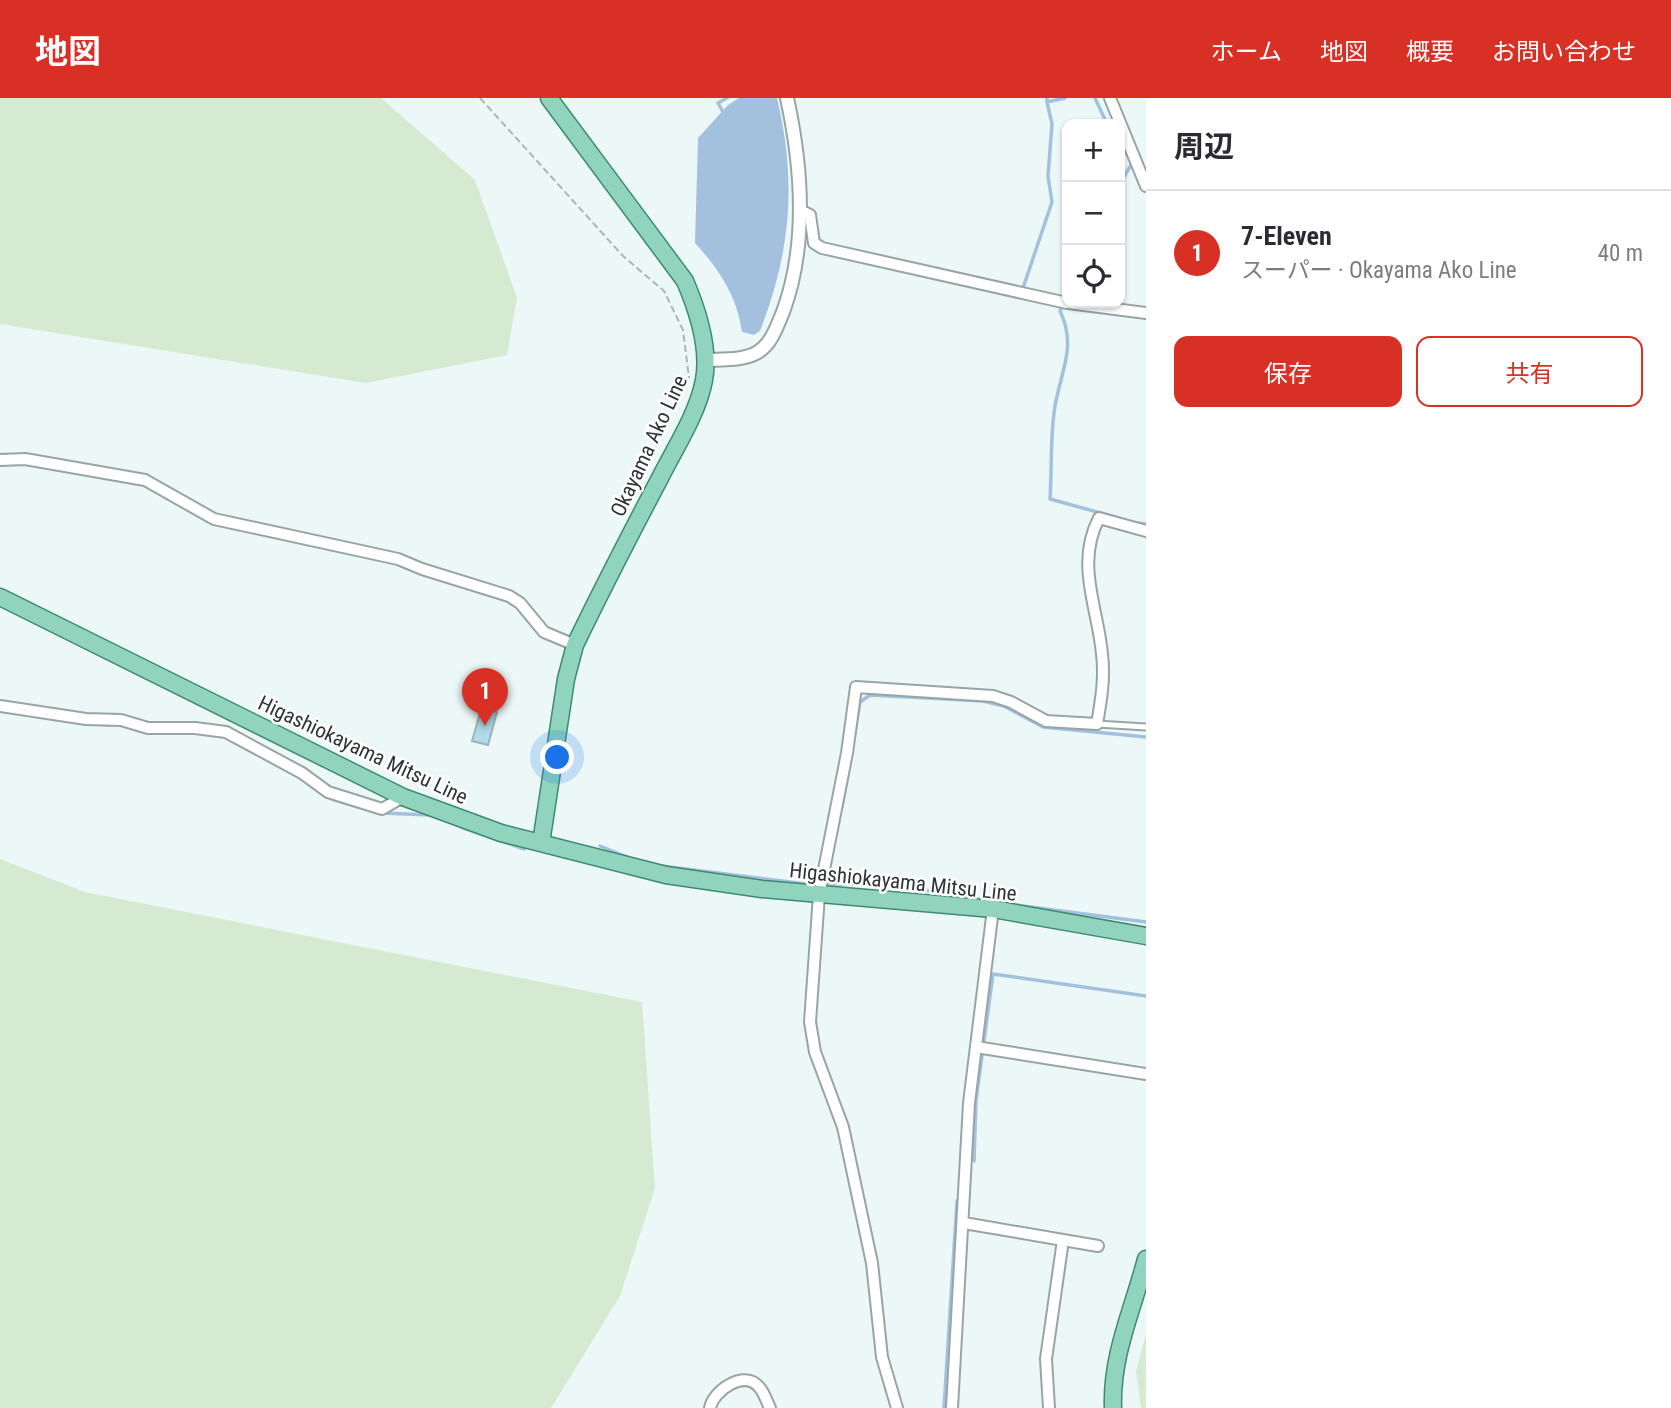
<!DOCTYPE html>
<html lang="ja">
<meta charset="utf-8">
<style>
body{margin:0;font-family:"Roboto Condensed","Noto Sans JP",sans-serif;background:#f7f7f7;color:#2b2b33}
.controls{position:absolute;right:21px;top:21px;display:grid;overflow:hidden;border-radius:14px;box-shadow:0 2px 5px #0004}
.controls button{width:63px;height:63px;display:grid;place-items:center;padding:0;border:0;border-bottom:2px solid #e1e1e2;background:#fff;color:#2b2b33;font:35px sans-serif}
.you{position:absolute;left:558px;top:660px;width:24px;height:24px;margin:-18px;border:5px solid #fff;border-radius:50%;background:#1a73e8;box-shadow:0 0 0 10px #1a73e833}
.badge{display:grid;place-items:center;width:46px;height:46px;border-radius:50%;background:#d93025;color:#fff;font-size:23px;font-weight:700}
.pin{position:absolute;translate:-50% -58px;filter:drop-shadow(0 2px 4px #0008)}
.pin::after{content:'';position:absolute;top:37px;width:24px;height:21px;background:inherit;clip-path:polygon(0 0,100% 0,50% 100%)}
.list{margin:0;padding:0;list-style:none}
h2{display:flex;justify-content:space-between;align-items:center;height:91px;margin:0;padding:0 28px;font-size:30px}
h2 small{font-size:23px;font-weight:400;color:#7c7c81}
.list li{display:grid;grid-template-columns:46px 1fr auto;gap:21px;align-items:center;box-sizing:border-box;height:126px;padding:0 28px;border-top:2px solid #e1e1e2}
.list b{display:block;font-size:26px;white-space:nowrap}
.list p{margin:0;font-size:23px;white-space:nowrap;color:#7c7c81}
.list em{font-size:23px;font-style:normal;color:#7c7c81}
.actions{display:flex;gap:14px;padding:21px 28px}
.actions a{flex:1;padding:16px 0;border:2px solid #d93025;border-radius:14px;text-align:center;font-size:24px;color:#d93025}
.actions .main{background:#d93025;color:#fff}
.icon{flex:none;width:38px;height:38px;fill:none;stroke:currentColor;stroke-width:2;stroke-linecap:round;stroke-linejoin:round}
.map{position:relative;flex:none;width:1146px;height:1310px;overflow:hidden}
header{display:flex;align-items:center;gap:42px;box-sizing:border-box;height:98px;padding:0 35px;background:#d93025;color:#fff}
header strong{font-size:33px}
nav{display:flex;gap:38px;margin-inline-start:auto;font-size:24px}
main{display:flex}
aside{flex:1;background:#fff}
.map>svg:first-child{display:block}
.green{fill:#d6ead1}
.water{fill:#a3c1de}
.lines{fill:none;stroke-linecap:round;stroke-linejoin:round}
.stream{stroke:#a3c1de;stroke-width:3.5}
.building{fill:#acdbeb;stroke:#a6b0b4;stroke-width:2}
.service-casing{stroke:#99a5a4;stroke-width:9}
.minor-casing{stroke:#99a5a4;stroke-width:14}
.tertiary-casing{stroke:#99a5a4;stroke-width:16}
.primary-casing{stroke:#3f8a70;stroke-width:19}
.path{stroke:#acb6b6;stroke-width:2;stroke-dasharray:7 3.5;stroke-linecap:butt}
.service{stroke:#fff;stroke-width:5}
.minor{stroke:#fff;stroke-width:10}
.tertiary{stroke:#fff;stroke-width:12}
.primary{stroke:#91d4bd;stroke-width:16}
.labels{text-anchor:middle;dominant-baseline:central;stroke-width:5;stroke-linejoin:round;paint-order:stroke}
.street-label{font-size:21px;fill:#2f3434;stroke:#fff}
</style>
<header>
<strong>地図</strong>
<nav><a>ホーム</a><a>地図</a><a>概要</a><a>お問い合わせ</a></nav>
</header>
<main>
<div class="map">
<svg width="1146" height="1310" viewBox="0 0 1146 1310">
<rect width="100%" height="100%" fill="#ebf8f7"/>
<!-- green -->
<path class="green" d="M0 0H381L475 82 517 200 507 257 366 285 0 226Z
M0 761 85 794 642 904 655 1090 620 1198 551 1310H0Z
M1146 1236V1310H1141L1136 1273Z"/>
<!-- water -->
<path class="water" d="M739 0H777C797 84 791 153 760 233L754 237 742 234C737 198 719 171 695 145L698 40 728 7Z"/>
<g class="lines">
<!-- stream -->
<path class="stream" d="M1047 0V4L1065 0
M1095 0 1107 26
M724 16 718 5 727 0
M1120 54 1124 76
M1120 85 1133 64
M1023 190 1052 104 1048 78 1052 26 1047 4
M1063 208 1060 213C1077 248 1061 273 1055 308 1050 338 1052 371 1050 401L1119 420
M1130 424 1146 426
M75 624 109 627
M314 690 332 701 358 709
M842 709 860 604 870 597 983 603 1004 608 1043 629 1146 639
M382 715 430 717
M461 729 524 751
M600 748 637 763
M662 768 814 787
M830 786C884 785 941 793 994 804
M1015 807 1146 824
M974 1063 976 1002 993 876 1146 898
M944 1310 957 1103"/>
</g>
<!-- building -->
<path class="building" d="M483 605 493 608 492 612 497 614 488 647 472 643Z"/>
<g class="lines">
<defs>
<path id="service" d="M1097 626 1146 629"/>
<path id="minor" d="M1110 0 1146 88
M800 112 810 117 814 145 822 150 1067 205
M1068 205 1146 215
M0 362 25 361 145 382 214 421 398 461 422 471 509 498 520 505 544 534 575 547
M0 608 86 621 121 622 148 630H195L226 634 302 675 328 694 382 711 403 699
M976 949 1146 976
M964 1125 1098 1148
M710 1310C713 1293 744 1271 759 1289 764 1294 767 1304 770 1310
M897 1310 882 1259 872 1165 843 1029 815 954 810 924 819 797 847 655 856 589 993 598 1011 604 1046 623 1097 626C1101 603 1105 580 1102 556 1098 510 1075 466 1099 420L1146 433
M952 1310 969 1005 993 811
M1049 1310 1046 1261 1063 1142"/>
<path id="tertiary" d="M705 262C721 261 744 263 758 254 772 245 777 228 783 214 808 146 802 69 787 0"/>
<path id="primary" d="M0 499 403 699 501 735 666 777 762 791 993 811 1146 838
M541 745 566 581 575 547C602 491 631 435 660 380 675 350 698 315 704 282 710 250 697 211 685 183L549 0
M1113 1310C1111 1257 1133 1211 1146 1161"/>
</defs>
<!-- service casing -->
<use href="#service" class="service-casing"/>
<!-- minor casing -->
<use href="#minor" class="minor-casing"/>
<!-- tertiary casing -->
<use href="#tertiary" class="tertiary-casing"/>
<!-- primary casing -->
<use href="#primary" class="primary-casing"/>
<!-- path -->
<path class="path" d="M480 0 623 158 664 193 683 232 689 280"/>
<!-- service -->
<use href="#service" class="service"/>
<!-- minor -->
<use href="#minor" class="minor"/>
<!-- tertiary -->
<use href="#tertiary" class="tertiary"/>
<!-- primary -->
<use href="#primary" class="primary"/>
</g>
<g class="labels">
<!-- street labels -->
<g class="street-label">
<text transform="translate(649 348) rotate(-65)">Okayama Ako Line</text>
<text transform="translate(363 652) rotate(25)">Higashiokayama Mitsu Line</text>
<text transform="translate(903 784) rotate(6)">Higashiokayama Mitsu Line</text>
</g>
</g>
</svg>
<div class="controls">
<button>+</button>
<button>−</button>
<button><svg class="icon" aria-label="locate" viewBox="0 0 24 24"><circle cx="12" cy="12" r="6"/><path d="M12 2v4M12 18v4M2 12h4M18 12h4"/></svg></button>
</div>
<div class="you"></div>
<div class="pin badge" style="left:485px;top:628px">1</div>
</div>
<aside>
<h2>周辺<small></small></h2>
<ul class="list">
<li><span class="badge">1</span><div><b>7-Eleven</b><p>スーパー · Okayama Ako Line</p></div><em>40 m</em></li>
</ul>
<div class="actions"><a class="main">保存</a><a>共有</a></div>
</aside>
</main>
